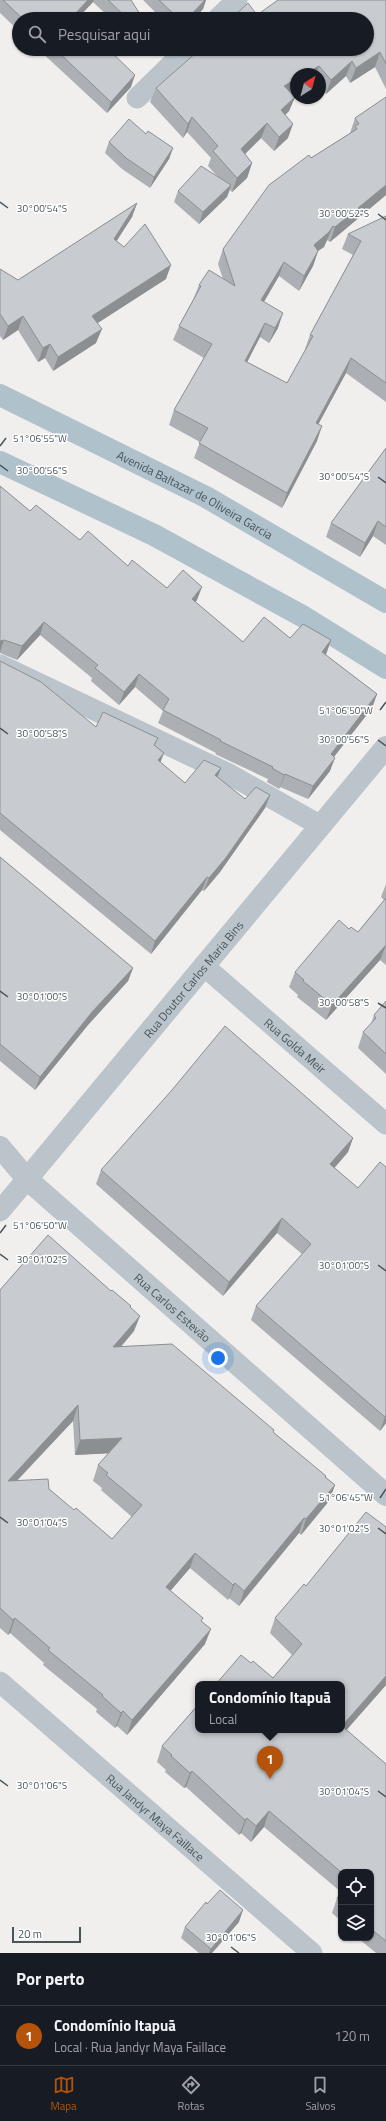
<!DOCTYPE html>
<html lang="pt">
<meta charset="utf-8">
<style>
body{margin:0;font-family:"Titillium Web",sans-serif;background:#20242c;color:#f1f3f6}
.controls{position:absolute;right:12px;bottom:12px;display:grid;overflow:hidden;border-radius:8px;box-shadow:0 1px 3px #0004}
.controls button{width:36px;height:36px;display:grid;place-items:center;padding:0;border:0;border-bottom:1px solid #363941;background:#171b24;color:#f1f3f6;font:20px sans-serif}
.compass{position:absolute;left:290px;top:68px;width:36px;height:36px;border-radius:50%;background:#171b24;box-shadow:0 1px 3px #0004;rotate:36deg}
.scale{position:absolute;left:12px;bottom:10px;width:69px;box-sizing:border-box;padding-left:4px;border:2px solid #47545a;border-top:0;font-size:11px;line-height:14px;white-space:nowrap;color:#47545a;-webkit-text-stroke:3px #fff;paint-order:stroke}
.you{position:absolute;left:218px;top:1358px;width:14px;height:14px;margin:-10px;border:3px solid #fff;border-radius:50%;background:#1a73e8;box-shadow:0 0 0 6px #1a73e833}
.badge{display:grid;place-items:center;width:26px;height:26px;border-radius:50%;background:#b45309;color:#fff;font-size:13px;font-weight:700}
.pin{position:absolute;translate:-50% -33px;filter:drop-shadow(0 1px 2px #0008)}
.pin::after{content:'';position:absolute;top:21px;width:14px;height:12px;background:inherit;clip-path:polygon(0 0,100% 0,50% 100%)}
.popup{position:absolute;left:195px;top:1681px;width:150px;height:52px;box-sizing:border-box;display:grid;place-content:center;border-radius:8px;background:#171b24;filter:drop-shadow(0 1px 3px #0005);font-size:13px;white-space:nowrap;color:#9ea1a6}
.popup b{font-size:15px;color:#f1f3f6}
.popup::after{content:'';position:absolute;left:50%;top:100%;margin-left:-8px;border:8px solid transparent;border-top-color:#171b24}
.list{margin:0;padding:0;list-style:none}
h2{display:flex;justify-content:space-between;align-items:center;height:52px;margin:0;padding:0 16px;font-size:17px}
h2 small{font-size:13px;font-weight:400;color:#9ea1a6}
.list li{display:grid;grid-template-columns:26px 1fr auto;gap:12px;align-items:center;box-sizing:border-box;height:60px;padding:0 16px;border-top:1px solid #363941}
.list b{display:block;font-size:15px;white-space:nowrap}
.list p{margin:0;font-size:13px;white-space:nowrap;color:#9ea1a6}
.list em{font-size:13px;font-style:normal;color:#9ea1a6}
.icon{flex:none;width:22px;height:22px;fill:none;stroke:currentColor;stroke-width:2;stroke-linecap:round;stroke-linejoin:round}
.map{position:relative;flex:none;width:386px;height:1953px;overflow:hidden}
.search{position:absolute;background:#171b24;box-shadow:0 1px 3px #0004;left:12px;right:12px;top:12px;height:44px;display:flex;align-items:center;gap:10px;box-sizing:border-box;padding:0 14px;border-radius:22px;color:#9ea1a6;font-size:15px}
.sheet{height:112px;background:#171b24}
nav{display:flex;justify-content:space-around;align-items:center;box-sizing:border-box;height:56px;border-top:1px solid #363941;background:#171b24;font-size:11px;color:#9ea1a6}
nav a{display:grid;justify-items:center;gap:2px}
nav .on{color:#b45309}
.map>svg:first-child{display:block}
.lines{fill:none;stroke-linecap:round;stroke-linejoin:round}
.minor{stroke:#bac4ca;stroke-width:21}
.tertiary{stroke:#bac4ca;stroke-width:22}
.primary{stroke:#afc1cb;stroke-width:22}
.wall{fill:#acafb3;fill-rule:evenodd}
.shaded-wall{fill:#8c8f92}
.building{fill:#c8ccd0;stroke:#8c8f92;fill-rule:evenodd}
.ticks{fill:none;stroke:#47545a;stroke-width:1.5}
.labels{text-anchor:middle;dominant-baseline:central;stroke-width:3;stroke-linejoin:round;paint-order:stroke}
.street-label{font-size:12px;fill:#47545a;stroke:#fff}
.ticks-label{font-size:10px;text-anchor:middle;fill:#47545a;stroke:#fff;stroke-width:3;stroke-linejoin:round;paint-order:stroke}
</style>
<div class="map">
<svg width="386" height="1953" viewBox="0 0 386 1953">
<rect width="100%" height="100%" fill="#f1eeee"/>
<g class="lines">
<!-- minor -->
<g class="minor">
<path d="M217 19 237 0"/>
<path d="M137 98 187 49"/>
<path d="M0 665 229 774 321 826"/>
<path id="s1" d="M204 966 386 1124"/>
<path d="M0 1211 27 1179"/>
<path id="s2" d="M0 1682 312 1953"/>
</g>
<!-- tertiary -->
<g class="tertiary">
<path id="s3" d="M0 1147 27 1179 386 1495"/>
<path id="s4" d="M27 1179 386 747"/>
</g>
<!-- primary -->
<g class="primary">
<path id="s5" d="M0 395 206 497 386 602"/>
<path d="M0 462 154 535 304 617 386 668"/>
</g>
</g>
<!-- wall -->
<path class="wall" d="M0 0H131L143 19H111L93 2 77 19H19V31L0 13Z
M143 0H206L203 9 194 19H162Z
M386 0V89L375 67 350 83 346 76 326 94 320 88V74H296L291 93 295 97 289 111 285 115 288 138 274 151 261 138 245 154 252 163 247 178 232 192 230 190 227 197 199 224 174 202 178 191 217 176 208 166 211 158 187 132 183 138 150 102 156 88 203 55 257 15Z
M38 49H108L131 87 107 113Z
M386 97V195L330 242 327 240 324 247 318 251 313 266 299 291 279 276 264 302 278 328 269 343 260 337 247 362 287 383 306 350 305 349 310 335 353 255 342 249 348 234 386 216V402L346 373 318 424 317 441 282 508 194 458 200 442 169 425 174 410 204 358 173 340 179 326 193 300 199 285 223 279 218 264 223 249 311 158 350 133 355 118Z
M146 134 173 148 169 159 150 188 122 169 105 153 109 142Z
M137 203 132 217 116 241 166 279 97 323 96 343 53 371 45 358 38 362 18 330 3 340 0 336V269L18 280Z
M386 448V545L373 536 360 557 326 537 331 523Z
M0 486 30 511 80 540 128 566 167 588 197 600 195 602 243 642 290 638 331 640 326 655 377 694 372 708 334 757 330 771 308 799 280 787 279 789 267 782 268 779 215 754 216 753 158 723 163 711 135 687 119 705 91 681 92 678 40 635 17 660 0 653Z
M0 661 96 727 158 738 155 746 160 763 185 783 221 768 217 777 245 799 270 795 265 808 220 872 204 891 202 890 151 954 0 830Z
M0 857 133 968 128 981 88 1025 35 1090 0 1061Z
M386 884V965L380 960 326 1020 297 997 298 995 289 987 295 972 349 929 358 932 384 900 381 897Z
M386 1001V1074L358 1048 363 1032 371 1024 374 1015Z
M353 1138 348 1152 334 1168 358 1188 386 1423 380 1431 251 1320 256 1306 302 1254 277 1233 223 1296 96 1184 101 1170Z
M0 1290 111 1291 131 1306 130 1308 134 1331 121 1347 273 1432 335 1485 329 1501 301 1535 299 1533 239 1606 229 1598 228 1600 190 1568 170 1591 202 1621 205 1644 127 1735 117 1726 115 1728 96 1712 97 1709 43 1665 44 1663 10 1633 8 1635 0 1628ZM73 1421 75 1455 109 1453 98 1465 93 1481 102 1488 101 1490 132 1517 112 1539 74 1510 49 1489 17 1481Z
M386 1527V1685L346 1730 386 1764V1953H376L358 1938H371V1872H341V1892L264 1827 251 1842 241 1833 239 1835 186 1787 184 1788 165 1772 166 1770 157 1762 162 1746 216 1684 251 1663 273 1678 292 1655 270 1633 275 1618 306 1586Z
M341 1893V1921L332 1913 337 1898Z
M207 1904 239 1922 212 1953H199L181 1938 185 1927Z"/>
<!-- shaded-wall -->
<path class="shaded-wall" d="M88 0H94L93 2 77 19H72L73 16Z
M205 0H206L203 9 194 19H187Z
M380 52 375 67 350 83 356 68Z
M352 61 346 76 326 94 331 80Z
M319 66 316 74H305Z
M135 75 131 87 107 113 111 102Z
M296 79V91L278 100 284 86Z
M295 97 289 111 275 125 281 110Z
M192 117 187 132 183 138 188 124Z
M267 123 261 138 235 164 241 149Z
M293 124 288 138 274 151 279 137Z
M173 148 169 159 150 188 154 177Z
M252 163 247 178 232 192 237 178Z
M231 185 227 197 199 224 203 212Z
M386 185V195L330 242 335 227Z
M137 203 132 217 109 253 114 239Z
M333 226 324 247 318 251 313 266 299 291 304 276 314 245Z
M284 262 279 276 256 315 261 300Z
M171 265 166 279 87 330 92 316Z
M283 313 278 328 269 343 275 328Z
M23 316 18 330 3 340 8 326Z
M265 323 260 337 240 376 245 361Z
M102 329 96 343 53 371 58 357Z
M50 344 45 358 38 362 43 348Z
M351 358 346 373 311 438 316 423Z
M322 426 317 441 282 508 287 493Z
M378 521 373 536 360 557 365 543Z
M202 587 197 600 187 612 192 599Z
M44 622 40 635 17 660 22 646Z
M4 640 0 652V641Z
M331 640 326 654 317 665 322 652Z
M139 674 135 687 119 705 124 692Z
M377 694 372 708 326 767 331 754Z
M164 753 159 766 158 760Z
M335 758 330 771 308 799 313 786Z
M221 768 216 781 215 775Z
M285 774 280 787 279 789 284 775Z
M270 795 265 808 220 872 204 891 209 878Z
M207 877 202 890 151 954 155 941Z
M386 945 380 960 326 1020 332 1005Z
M133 968 128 981 88 1025 35 1090 40 1077 92 1012Z
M353 1138 348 1152 325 1179 330 1164Z
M282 1218 277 1233 223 1296 229 1282Z
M140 1316 134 1331 107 1362 113 1347Z
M78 1405 73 1421 2 1496 8 1481Z
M386 1415V1423L380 1431 385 1417Z
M122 1438 116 1453 75 1455 80 1440Z
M335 1485 329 1501 301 1535 306 1519Z
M304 1518 299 1533 239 1606 244 1591Z
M195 1553 190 1568 161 1602 166 1587Z
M235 1583 229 1598 228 1600 233 1585Z
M15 1618 10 1633 8 1635 13 1620Z
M211 1629 205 1644 127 1735 132 1720Z
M386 1676V1685L336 1742 342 1726Z
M123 1711 117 1726 115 1728 121 1713Z
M192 1771 186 1787 184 1788 190 1773Z
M269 1811 264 1827 251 1842 256 1826Z
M247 1818 241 1833 239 1835 245 1820Z
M243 1910 239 1922 212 1953H209L211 1949Z"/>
<!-- building -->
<path class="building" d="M3 0H88L73 16 76 19H23Z
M108 0H131L143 19H128Z
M159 0H205L187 19H179Z
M278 0H386V64L380 52 356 68 352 61 331 80 319 66 305 74H296V79L284 86 295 97 281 110 293 124 279 137 267 123 241 149 252 163 237 178 213 151 218 146 192 117 188 124 156 88 198 51 203 55 211 49H367V19H231L248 3 257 15Z
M55 49H108L135 75 111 102Z
M386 97V185L335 227 333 226 329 232 314 245 318 251 304 276 284 262 261 300 283 313 275 328 265 323 245 361 287 383 313 336 310 335 361 241 348 234 386 216V383L351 358 316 423 322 426 287 493 199 443 208 428 174 410 212 344 179 326 201 286 199 285 209 270 235 286 223 249 269 185 309 155 311 158 357 129 355 126 359 124 355 118Z
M129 119 146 134 148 131 173 148 154 177 126 158 109 142Z
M201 166 231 185 203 212 178 191Z
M137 203 114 239 124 247 145 224 171 265 92 316 102 329 58 357 50 344 43 348 23 316 8 326 0 314V269L18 280Z
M386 448V527L378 521 365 543 331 523Z
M0 486 30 511 36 505 80 540 88 531 128 566 132 560 167 588 183 570 202 587 192 599 243 642 264 617 290 638 303 624 331 640 322 652 377 694 331 754 335 758 313 786 285 774 284 775 272 768 273 767 220 741 221 740 163 710 169 699 139 674 124 692 95 668 98 665 44 622 22 646 4 640 0 641Z
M0 661 41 682 96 727 103 712 158 738 154 745 164 753 158 760 185 783 204 760 221 768 215 775 245 799 256 787 270 795 225 859 209 878 207 877 155 941 0 813Z
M0 857 133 968 92 1012 40 1077 0 1044Z
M386 898V945L332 1005 303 981 304 980 295 972 339 920 349 929 351 927 358 932Z
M386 1001V1054L363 1032 376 1018 374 1015Z
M225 1026 353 1138 330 1164 358 1188 380 1162 386 1167V1415L385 1417 256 1306 311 1244 282 1218 229 1282 101 1170 172 1090Z
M48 1235 111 1291 112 1290 131 1306 130 1307 140 1316 113 1347 172 1344 274 1430 273 1432 326 1476 325 1477 335 1485 306 1519 304 1518 244 1591 235 1583 233 1585 195 1553 166 1587 203 1618 201 1621 211 1629 132 1720 123 1711 121 1713 102 1696 103 1695 48 1650 50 1648 15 1618 13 1620 0 1608V1290ZM78 1405 80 1440 122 1438 98 1465 108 1473 106 1475 142 1505 112 1539 76 1508 74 1510 49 1489 48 1479 8 1481Z
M366 1512 386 1527V1676L342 1726V1684H216L241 1655 251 1663 253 1661 273 1678 302 1644 275 1618 304 1584 306 1586Z
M198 1705V1730H342V1726L386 1764V1941L371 1929V1872H341L269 1811 256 1826 247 1818 245 1820 192 1771 190 1773 171 1756 172 1755 162 1746Z
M220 1890 243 1910 211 1949 185 1927 206 1902 207 1904Z
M341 1893V1901L337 1898Z"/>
<!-- ticks -->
<path class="ticks" d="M0 202 8 208M378 214 386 220M0 446 6 438M0 465 8 471M378 477 386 483M380 710 386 702M0 728 8 734M378 740 386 746M0 991 8 997M378 1003 386 1008M0 1233 6 1225M0 1254 8 1260M378 1265 386 1271M380 1498 386 1489M0 1517 8 1523M378 1528 386 1534M0 1780 8 1786M378 1791 386 1797M231 1947 239 1953"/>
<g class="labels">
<!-- street labels -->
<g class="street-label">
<text stroke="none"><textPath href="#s5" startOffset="219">Avenida Baltazar de Oliveira Garcia</textPath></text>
<text stroke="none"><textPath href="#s4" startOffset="260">Rua Doutor Carlos Maria Bins</textPath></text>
<text stroke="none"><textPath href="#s1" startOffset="121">Rua Golda Meir</textPath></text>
<text stroke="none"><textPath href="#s3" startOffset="236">Rua Carlos Estevão</textPath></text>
<text stroke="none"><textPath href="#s2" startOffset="206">Rua Jandyr Maya Faillace</textPath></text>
</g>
</g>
<g class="ticks-label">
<text x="42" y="212">30°00'54"S</text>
<text x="344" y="217">30°00'52"S</text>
<text x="40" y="442">51°06'55"W</text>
<text x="42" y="474">30°00'56"S</text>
<text x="344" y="480">30°00'54"S</text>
<text x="346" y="714">51°06'50"W</text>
<text x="42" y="737">30°00'58"S</text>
<text x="344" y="743">30°00'56"S</text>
<text x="42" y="1000">30°01'00"S</text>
<text x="344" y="1006">30°00'58"S</text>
<text x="40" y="1229">51°06'50"W</text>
<text x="42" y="1263">30°01'02"S</text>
<text x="344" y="1269">30°01'00"S</text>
<text x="346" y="1501">51°06'45"W</text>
<text x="42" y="1526">30°01'04"S</text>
<text x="344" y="1532">30°01'02"S</text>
<text x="42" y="1789">30°01'06"S</text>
<text x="344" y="1795">30°01'04"S</text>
<text x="231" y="1941">30°01'06"S</text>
</g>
</svg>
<div class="controls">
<button><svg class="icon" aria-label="locate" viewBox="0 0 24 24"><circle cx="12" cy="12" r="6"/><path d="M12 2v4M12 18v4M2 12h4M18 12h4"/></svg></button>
<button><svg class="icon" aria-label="layers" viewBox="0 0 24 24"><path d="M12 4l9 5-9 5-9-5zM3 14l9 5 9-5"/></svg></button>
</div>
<svg class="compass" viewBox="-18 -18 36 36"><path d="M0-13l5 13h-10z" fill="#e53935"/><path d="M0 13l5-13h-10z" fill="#9ea1a6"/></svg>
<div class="scale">20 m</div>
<div class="you"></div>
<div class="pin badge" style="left:270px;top:1779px">1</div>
<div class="popup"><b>Condomínio Itapuã</b>Local</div>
<div class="search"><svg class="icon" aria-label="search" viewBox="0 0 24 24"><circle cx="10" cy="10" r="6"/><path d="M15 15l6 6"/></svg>Pesquisar aqui</div>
</div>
<section class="sheet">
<h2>Por perto<small></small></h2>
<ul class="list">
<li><span class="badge">1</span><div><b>Condomínio Itapuã</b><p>Local · Rua Jandyr Maya Faillace</p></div><em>120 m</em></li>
</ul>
</section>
<nav>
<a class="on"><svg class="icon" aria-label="map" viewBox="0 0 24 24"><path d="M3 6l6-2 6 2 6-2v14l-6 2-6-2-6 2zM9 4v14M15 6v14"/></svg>Mapa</a>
<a><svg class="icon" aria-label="directions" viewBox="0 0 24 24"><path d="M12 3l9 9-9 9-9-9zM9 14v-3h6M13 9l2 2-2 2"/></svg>Rotas</a>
<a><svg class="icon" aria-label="saved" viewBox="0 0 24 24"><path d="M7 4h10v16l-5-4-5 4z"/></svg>Salvos</a>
</nav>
